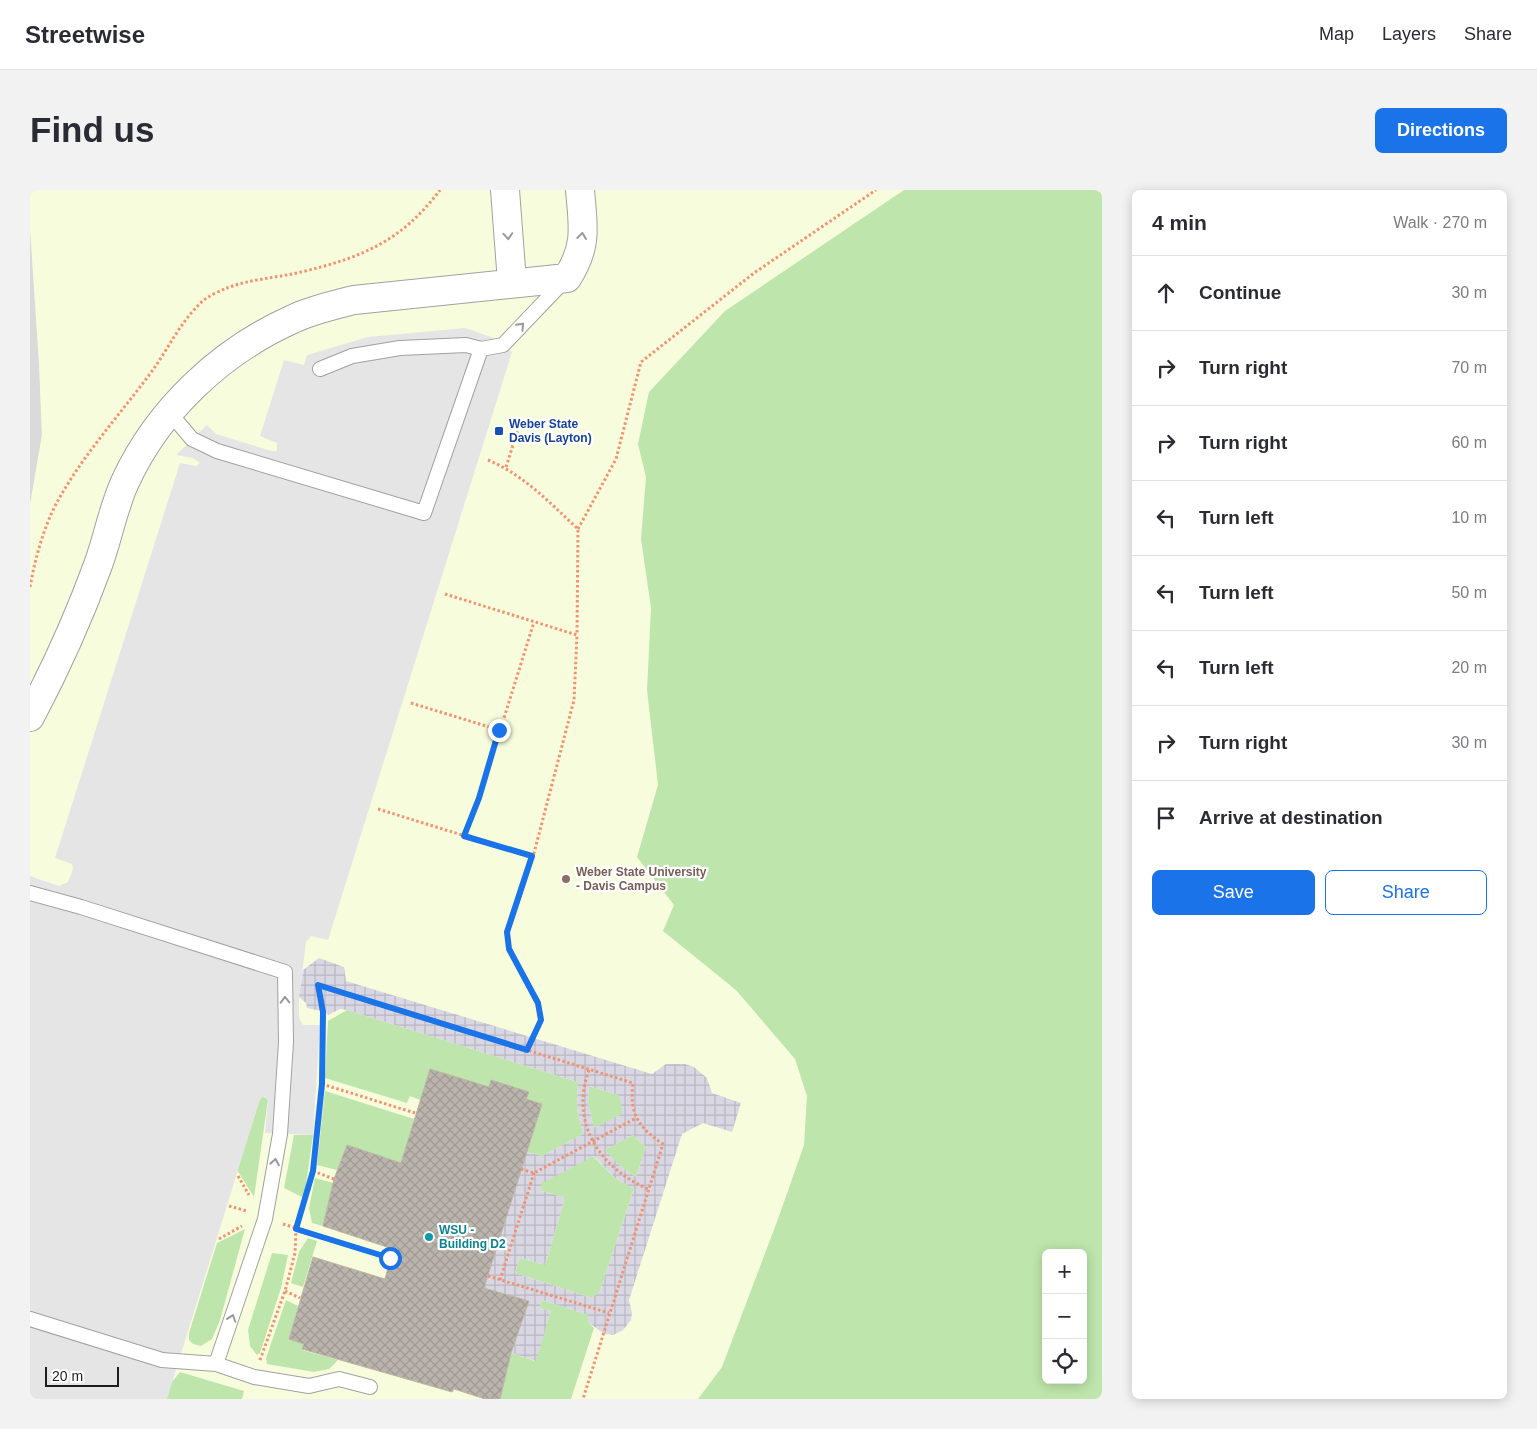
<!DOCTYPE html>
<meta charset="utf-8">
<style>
body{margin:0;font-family:Arial,sans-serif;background:#f2f2f3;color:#2b2b33}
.controls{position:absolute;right:15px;bottom:15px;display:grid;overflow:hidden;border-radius:8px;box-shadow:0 2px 12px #0003}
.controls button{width:45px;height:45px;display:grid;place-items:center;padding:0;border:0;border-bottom:1px solid #e1e1e2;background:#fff;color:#2b2b33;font:25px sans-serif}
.scale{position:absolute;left:15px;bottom:12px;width:74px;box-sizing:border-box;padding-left:5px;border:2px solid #1d1d1d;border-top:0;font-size:14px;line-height:18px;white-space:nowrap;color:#1d1d1d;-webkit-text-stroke:4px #fff;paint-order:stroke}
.stop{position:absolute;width:15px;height:15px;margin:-11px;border:4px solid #1a73e8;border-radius:50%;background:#fff}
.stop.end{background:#1a73e8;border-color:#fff;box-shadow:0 1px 5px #0008}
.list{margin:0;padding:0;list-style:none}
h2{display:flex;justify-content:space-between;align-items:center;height:65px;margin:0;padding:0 20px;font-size:21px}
h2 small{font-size:16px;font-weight:400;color:#7c7c81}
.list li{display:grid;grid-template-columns:32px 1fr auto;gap:15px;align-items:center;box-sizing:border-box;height:75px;padding:0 20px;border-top:1px solid #e1e1e2}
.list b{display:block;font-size:19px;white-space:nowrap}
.list em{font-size:16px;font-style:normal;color:#7c7c81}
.actions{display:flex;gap:10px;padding:15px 20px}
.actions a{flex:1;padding:11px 0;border:1px solid #1a73e8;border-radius:8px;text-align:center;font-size:18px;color:#1a73e8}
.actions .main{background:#1a73e8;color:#fff}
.icon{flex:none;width:28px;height:28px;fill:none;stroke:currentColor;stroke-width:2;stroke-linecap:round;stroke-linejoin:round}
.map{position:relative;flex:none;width:1072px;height:1209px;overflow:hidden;border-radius:8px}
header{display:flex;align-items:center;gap:30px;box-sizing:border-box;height:70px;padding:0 25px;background:#fff;border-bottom:1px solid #e1e1e2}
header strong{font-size:24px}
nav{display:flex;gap:28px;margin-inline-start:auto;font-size:18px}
.intro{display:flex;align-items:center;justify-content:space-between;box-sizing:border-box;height:120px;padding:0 30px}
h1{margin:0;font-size:35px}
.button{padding:12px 22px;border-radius:8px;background:#1a73e8;color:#fff;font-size:18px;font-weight:700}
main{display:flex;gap:30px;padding:0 30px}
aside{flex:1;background:#fff;border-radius:8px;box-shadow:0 2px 12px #0003}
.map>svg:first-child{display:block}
.residential{fill:#dbdada}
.education{fill:#f7fddc;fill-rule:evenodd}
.grass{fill:#bee5ab;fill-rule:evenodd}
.parking{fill:#e5e5e5}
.plaza{fill:url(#plaza-grid);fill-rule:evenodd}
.building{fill:url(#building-cross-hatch);stroke:#beb5a6}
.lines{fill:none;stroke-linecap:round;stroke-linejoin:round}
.lane-casing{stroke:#a1a1a1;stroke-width:16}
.street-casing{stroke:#a1a1a1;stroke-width:30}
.path{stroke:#f19370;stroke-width:3;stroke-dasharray:2.5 2.5;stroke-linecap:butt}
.lane{stroke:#fff;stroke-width:14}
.street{stroke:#fff;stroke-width:28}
.oneway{stroke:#999}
.route{stroke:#1a73e8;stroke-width:6}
.transit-dot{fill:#1a4fb4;stroke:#fff;stroke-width:2}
.education-dot{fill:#8d6e63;stroke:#fff;stroke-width:2}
.culture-dot{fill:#0f9aa8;stroke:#fff;stroke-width:2}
.labels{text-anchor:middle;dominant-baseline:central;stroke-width:4.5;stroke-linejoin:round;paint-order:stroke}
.transit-label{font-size:12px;font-weight:bold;fill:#164399;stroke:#fff;text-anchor:start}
.education-label{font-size:12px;font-weight:bold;fill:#785e54;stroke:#fff;text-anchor:start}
.culture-label{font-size:12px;font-weight:bold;fill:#0d838f;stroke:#fff;text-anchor:start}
</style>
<header>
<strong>Streetwise</strong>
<nav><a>Map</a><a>Layers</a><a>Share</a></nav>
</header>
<div class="intro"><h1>Find us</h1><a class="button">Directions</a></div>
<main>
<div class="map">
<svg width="1072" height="1209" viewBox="0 0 1072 1209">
<defs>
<pattern id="plaza-grid" width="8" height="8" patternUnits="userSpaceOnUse" patternTransform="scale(1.25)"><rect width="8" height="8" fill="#d9d7e3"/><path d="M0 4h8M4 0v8" fill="none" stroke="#bab8c2"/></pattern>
<pattern id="building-cross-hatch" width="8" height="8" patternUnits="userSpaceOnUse" patternTransform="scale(1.25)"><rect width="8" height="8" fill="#bab4ad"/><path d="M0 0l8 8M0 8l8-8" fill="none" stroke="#9f9a94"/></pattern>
</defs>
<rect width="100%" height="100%" fill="#edece3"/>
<!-- residential -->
<path class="residential" d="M0 37 9 173 12 245 0 315Z"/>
<!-- education -->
<path class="education" d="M0 0H1072V1209H0V315L12 245 9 173 0 37ZM1016 1063H1053V1190H1016Z"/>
<!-- grass -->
<path class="grass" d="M874 0H1072V1209H668L692 1177 748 1029 774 955 777 906 765 869 706 800 633 741 644 715 607 667 628 595 617 500 621 418 611 349 616 287 608 254 619 202 695 121ZM1016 1063H1053V1190H1016Z
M317 820 548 892 547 919 553 944 512 966 496 962 512 914 496 909 498 902 461 891 459 897 400 879 390 910 380 906 377 913 295 888 298 831Z
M559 896 590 906 593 924 564 939 558 913Z
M295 901 384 929 371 973 317 955 307 980 287 975Z
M233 906 238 910 224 1007 207 980 230 909Z
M264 945H283L274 1008 254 998Z
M603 945 616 957 606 987 591 977 574 960Z
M563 966 585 988 604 999 570 1101 562 1108 485 1083 490 1068 515 1075 535 1008 510 1000 512 992Z
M285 988 303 993 293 1036 282 1033 279 1018Z
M215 1039 190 1130 182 1149 171 1156 163 1154 159 1150V1143L187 1053Z
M278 1048 287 1051 273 1097 261 1093 269 1062Z
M242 1063 258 1065 251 1098 230 1163 227 1165 220 1156 218 1140Z
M256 1110 268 1116 259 1149 274 1154 272 1160 308 1170 299 1179 284 1182 237 1174 236 1168Z
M512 1110 558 1125 559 1133 564 1138 541 1209H470L481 1163 505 1171 521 1121 509 1118Z
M150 1182 214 1201 212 1209H136L142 1192Z"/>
<!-- parking -->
<path class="parking" d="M435 138 464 148 482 162 298 750 281 746 276 752 269 807V828L273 835H290L283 945 235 943 238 910 234 906 230 909 137 1209H0V686L29 696 38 692 43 679 42 674 25 668 150 273 166 276 170 273 163 268 146 265 177 235 186 244 241 261H247V253L230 246 254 170 274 175 277 165 338 147Z"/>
<!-- plaza -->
<path class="plaza" d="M289 768 314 777 316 791 599 877 622 884 636 874H655L664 877 677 888 682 903 711 913 702 942 673 933 652 944 599 1110 602 1123 601 1130 593 1140 583 1145 573 1143 559 1133 558 1125 512 1110 509 1118 521 1121 506 1171 481 1163 498 1112 454 1098 496 962 512 966 553 944 547 919 548 892 317 820 310 819 298 825 296 822 277 818 276 813 269 807 273 780ZM559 896 590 906 592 924 564 938 558 913ZM603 945 616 957 606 987 591 977 575 960ZM564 966 585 988 604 999 570 1101 562 1108 485 1083 490 1068 515 1075 535 1008 510 1000 512 993Z"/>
<!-- building -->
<path class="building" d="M400 879 459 897 461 890 499 902 496 909 512 914 454 1098 499 1111 481 1163 470 1209H455L424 1199 422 1202 272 1159 274 1154 259 1149 283 1067 355 1089 363 1059 293 1036 304 989 317 955 371 973Z"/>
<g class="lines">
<defs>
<path id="lane" d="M290 179 322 166 370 158 436 155 451 159 473 155 535 90
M139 222 162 249 187 261 394 323 451 159
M0 703 51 717 255 782 256 852 250 944 235 1029 186 1174
M0 1129 132 1170 186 1174 224 1187 279 1196 309 1189 340 1197"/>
<path id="street" d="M475 0 482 92
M0 527C26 478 49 427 68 375 78 348 83 318 95 292 128 220 191 161 263 129 282 120 304 115 324 110L537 88C558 56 553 36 550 0"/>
</defs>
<!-- lane casing -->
<use href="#lane" class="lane-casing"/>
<!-- street casing -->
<use href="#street" class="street-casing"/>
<!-- path -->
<path class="path" d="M458 270C494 285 520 313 548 339L547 445
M476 277 491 230
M548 339 586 269 611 172 724 83 846 0
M0 397C5 370 12 343 24 318 51 266 91 224 125 177 140 155 153 128 174 110 180 105 190 101 197 98 220 89 246 88 271 82 331 68 372 51 410 0
M415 404 547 445 544 510 503 667 477 742 479 759 508 813 511 830 497 860
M381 513 469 540
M348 619 503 667
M434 646 449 608 504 432
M559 880C539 934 571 979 620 1000
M292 894 385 923
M491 979 504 983 606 928
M283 981 304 989
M208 986 219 1005
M199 1016 217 1021
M253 1034 360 1068
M189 1049 212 1036
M458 1086 579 1123
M470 1090 504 983
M255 1101 270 1108
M230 1170 255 1101 265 1063 266 1039 283 981 292 894 293 822 288 795 603 893C599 924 609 938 633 954L553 1209"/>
<!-- lane -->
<use href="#lane" class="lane"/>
<!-- street -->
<use href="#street" class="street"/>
</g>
<!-- one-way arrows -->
<defs><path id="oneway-chevron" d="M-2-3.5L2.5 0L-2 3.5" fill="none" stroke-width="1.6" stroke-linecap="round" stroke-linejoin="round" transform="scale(1.25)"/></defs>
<g class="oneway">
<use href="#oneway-chevron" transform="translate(478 46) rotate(86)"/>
<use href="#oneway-chevron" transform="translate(552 46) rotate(-83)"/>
<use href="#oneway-chevron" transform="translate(491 136) rotate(-46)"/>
<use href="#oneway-chevron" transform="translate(255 810) rotate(-91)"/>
<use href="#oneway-chevron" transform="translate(245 972) rotate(-80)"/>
<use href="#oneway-chevron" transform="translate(202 1128) rotate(-71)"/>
</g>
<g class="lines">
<!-- route -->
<path class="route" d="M360 1068 266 1039 283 981 292 894 293 822 288 795 497 860 511 830 508 813 479 759 477 742 502 666 434 646 449 608 469 540"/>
</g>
<!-- markers -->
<rect class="transit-dot" x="464" y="236" width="10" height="10" rx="2.5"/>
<circle class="education-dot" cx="536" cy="689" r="5"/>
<circle class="culture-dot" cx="399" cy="1047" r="5"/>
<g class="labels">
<!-- transit labels -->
<g class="transit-label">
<text x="479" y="234">Weber State<tspan x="479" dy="14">Davis (Layton)</tspan></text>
</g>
<!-- education labels -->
<g class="education-label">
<text x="546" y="682">Weber State University<tspan x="546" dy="14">- Davis Campus</tspan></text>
</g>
<!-- culture labels -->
<g class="culture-label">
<text x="409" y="1040">WSU -<tspan x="409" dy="14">Building D2</tspan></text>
</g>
</g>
</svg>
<div class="controls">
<button>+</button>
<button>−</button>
<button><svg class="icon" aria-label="locate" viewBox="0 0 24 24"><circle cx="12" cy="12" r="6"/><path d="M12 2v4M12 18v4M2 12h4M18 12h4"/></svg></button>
</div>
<div class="scale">20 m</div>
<div class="stop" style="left:360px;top:1068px"></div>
<div class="stop end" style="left:469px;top:540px"></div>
</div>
<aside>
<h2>4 min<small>Walk · 270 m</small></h2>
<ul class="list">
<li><svg class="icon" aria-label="ahead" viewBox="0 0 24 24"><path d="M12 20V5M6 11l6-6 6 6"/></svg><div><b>Continue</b></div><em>30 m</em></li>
<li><svg class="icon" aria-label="right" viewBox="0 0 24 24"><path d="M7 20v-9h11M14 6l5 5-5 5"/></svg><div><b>Turn right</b></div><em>70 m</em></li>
<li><svg class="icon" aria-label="right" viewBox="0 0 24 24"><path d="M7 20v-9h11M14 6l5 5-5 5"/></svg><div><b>Turn right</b></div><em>60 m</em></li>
<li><svg class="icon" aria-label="left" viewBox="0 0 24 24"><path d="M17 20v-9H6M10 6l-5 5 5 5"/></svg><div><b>Turn left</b></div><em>10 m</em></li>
<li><svg class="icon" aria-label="left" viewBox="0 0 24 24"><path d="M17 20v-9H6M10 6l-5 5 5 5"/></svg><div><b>Turn left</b></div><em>50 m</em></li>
<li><svg class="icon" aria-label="left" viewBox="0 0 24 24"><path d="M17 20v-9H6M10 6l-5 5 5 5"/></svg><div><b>Turn left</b></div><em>20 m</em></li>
<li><svg class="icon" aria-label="right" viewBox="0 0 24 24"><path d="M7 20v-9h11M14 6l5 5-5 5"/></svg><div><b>Turn right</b></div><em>30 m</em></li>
<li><svg class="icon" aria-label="arrive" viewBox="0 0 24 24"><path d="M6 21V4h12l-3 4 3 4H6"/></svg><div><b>Arrive at destination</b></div></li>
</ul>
<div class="actions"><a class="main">Save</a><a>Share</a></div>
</aside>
</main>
